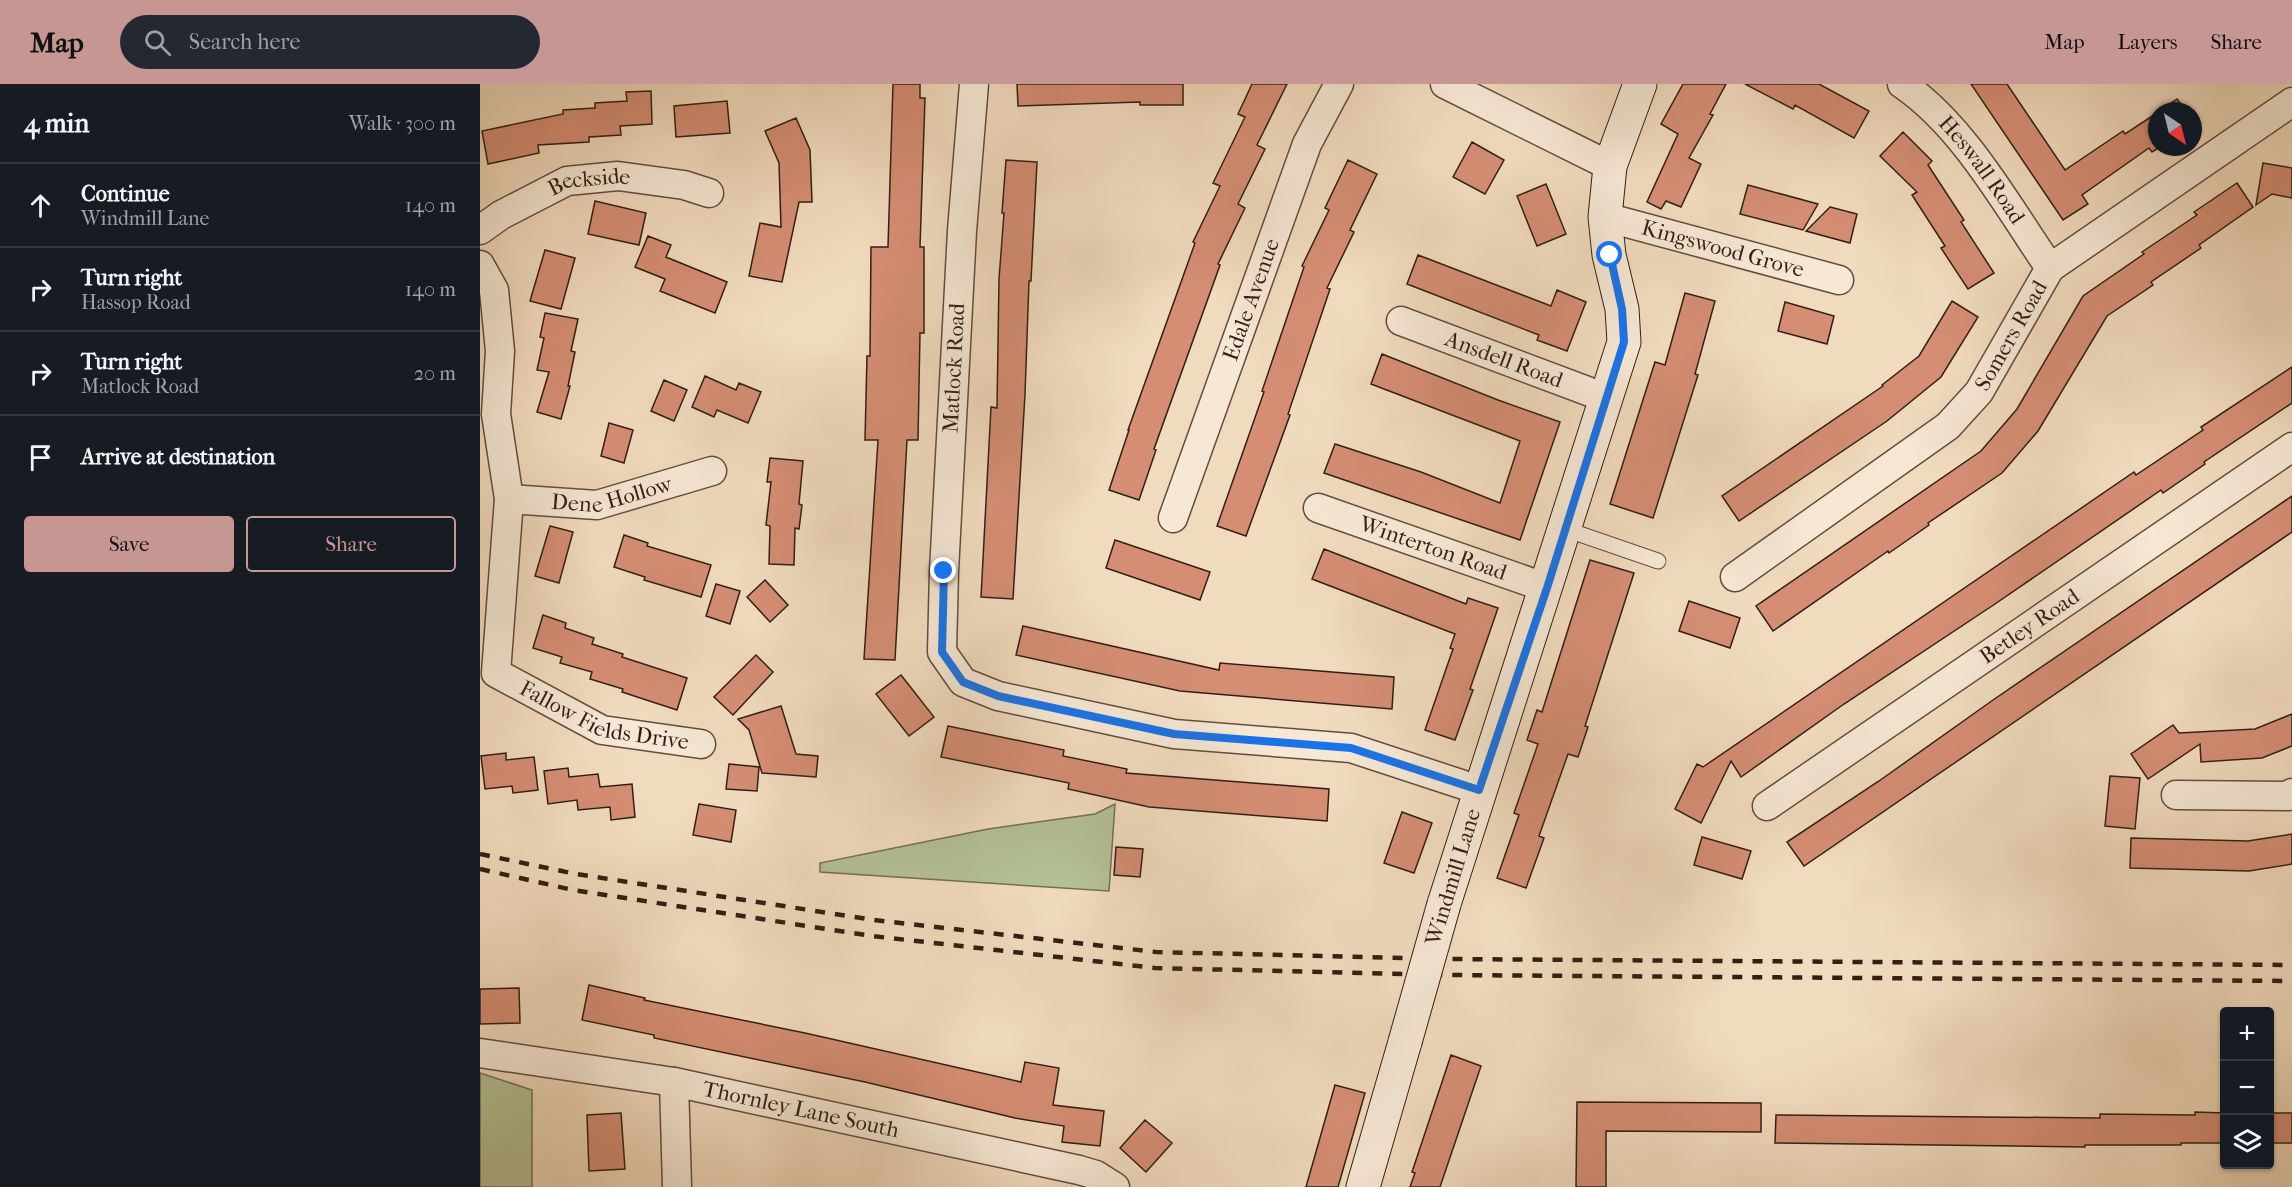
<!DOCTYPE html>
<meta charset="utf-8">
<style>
body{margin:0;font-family:"IM FELL French Canon",serif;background:#242831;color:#f1f3f6}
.controls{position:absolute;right:18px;bottom:18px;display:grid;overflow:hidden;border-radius:6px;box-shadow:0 2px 4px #0004}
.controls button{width:54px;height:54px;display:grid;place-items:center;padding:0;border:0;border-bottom:2px solid #363941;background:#171b24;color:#f1f3f6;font:30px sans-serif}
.compass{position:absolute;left:1668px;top:18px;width:54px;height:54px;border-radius:50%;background:#171b24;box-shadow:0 2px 4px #0004;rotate:145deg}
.stop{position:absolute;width:18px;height:18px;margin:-14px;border:4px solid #1a73e8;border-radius:50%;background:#fff}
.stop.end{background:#1a73e8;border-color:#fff;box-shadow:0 2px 6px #0008}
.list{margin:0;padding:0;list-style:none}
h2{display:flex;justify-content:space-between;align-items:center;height:78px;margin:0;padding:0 24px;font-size:26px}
h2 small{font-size:20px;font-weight:400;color:#9ea1a6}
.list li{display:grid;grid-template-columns:39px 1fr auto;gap:18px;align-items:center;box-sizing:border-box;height:84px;padding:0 24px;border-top:2px solid #363941}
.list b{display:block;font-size:22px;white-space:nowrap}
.list p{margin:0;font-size:20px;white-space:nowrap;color:#9ea1a6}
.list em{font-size:20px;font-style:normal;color:#9ea1a6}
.actions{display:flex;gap:12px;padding:18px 24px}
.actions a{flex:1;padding:14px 0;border:2px solid #c59692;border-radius:6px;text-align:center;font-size:21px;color:#c59692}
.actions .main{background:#c59692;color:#111}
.icon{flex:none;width:33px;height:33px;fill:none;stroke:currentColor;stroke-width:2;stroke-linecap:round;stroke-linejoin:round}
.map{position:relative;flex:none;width:1812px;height:1103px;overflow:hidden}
header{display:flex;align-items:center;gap:36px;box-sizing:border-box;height:84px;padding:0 30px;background:#c59692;color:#111}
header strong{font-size:28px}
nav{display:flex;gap:33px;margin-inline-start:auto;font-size:21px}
.search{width:420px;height:54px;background:#242831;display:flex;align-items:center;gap:15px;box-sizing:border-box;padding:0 21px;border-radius:33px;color:#9ea1a6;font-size:22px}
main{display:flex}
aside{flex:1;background:#171b24}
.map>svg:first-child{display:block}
.green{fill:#b4c196;stroke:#737056;stroke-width:1.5}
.building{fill:#d58e74;stroke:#321e17;stroke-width:1.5}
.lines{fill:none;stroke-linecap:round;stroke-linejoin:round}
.lane-casing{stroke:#624d41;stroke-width:17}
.street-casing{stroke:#624d41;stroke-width:31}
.secondary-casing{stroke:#321e17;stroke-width:35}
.lane{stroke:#f6e8d5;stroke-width:15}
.street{stroke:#f6e8d5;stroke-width:28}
.secondary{stroke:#f6e8d5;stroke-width:33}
.rail{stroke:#321e17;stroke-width:4.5;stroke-dasharray:10 10;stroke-linecap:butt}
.secondary-bridge-casing{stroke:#321e17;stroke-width:35;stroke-linecap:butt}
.secondary-bridge{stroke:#f6e8d5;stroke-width:33}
.route{stroke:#1a73e8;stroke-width:8}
.labels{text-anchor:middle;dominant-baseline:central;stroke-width:4.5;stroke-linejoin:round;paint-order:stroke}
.street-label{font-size:22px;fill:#321e17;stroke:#f6e8d5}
</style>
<header>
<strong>Map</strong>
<div class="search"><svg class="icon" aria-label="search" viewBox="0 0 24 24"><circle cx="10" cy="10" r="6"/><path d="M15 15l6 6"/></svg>Search here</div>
<nav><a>Map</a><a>Layers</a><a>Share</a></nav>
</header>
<main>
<aside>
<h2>4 min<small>Walk · 300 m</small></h2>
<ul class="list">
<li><svg class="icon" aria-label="ahead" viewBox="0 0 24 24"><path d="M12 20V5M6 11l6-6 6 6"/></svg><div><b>Continue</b><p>Windmill Lane</p></div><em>140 m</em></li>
<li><svg class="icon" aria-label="right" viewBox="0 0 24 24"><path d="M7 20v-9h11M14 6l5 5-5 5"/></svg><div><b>Turn right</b><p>Hassop Road</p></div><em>140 m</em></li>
<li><svg class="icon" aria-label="right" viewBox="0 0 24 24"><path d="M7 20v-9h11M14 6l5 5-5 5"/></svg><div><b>Turn right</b><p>Matlock Road</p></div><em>20 m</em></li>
<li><svg class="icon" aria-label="arrive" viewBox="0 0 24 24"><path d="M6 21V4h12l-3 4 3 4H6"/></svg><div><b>Arrive at destination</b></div></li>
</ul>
<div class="actions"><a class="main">Save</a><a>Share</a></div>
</aside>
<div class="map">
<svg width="1812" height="1103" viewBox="0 0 1812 1103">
<rect width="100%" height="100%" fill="#f1dbbe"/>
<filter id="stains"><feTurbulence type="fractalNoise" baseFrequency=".00333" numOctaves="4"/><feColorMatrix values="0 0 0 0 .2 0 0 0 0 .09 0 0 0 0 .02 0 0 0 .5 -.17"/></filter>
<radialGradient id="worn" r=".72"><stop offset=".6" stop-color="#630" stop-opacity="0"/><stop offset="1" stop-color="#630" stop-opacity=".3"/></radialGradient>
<!-- green -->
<path class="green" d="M635 720 629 807 340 788V779L508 745 615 730Z
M0 989 52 1006V1103H0Z"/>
<!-- building -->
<path class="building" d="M413 0H440V14H445L440 163H444V249H440L438 356H427L415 576 384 575 398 356H385L387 272H390L391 163H408Z
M537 0H703V21H660V18L538 22Z
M772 0H807L777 61 785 65 758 120 765 124 738 180 740 181 674 365 676 366 659 416 629 406 649 346H648L715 159 713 158 740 102 733 99 765 33 758 30Z
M1203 0H1246L1230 30 1233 31 1209 74 1221 80 1201 123 1186 117 1181 125 1167 118 1198 50 1181 40Z
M1265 0H1339L1389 27 1374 54 1315 21 1313 25Z
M1491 0H1527L1585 86 1643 47 1645 50 1677 29V63H1680L1672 68 1669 64 1602 111 1608 120 1583 136Z
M171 7 172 40 140 42 141 51 109 53V58L58 61 59 69 8 80 2 47 83 30V26L115 24V19L147 17 146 8Z
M1697 15 1706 27H1680Z
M247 17 250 49 196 53 194 22Z
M316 34 330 66 332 118H319L302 198 269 192 280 139 301 143 299 79 285 47Z
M1423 48 1452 77 1448 81 1484 136 1481 138 1514 189 1488 205 1461 164 1465 162 1432 111 1437 108 1400 72Z
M992 58 1024 76 1005 110 973 93Z
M526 76 557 78 551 197H549L545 310 533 515 501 513 511 323 517 324 519 195 524 129H522Z
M868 76 897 90 870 146 874 148 847 204 850 205 808 330 810 331 766 452 737 442 784 308 782 307 824 183 822 182 849 126 845 124Z
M1783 79 1812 84V114L1792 110 1776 121Z
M1757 99 1773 123 1719 161 1721 164 1671 198 1673 201 1627 232 1558 347 1522 389 1448 439 1449 441 1409 469 1408 467 1293 547 1276 522 1501 367 1537 325 1603 212 1664 170 1662 168 1717 131 1714 128Z
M1066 100 1086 150 1057 162 1037 112Z
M1268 101 1338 120 1323 146 1260 130Z
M115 117 166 129 159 161 108 150Z
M1350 123 1377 130 1370 159 1326 147Z
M168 152 191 161 186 173 247 198 235 229 180 207 185 195 155 183Z
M65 166 95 174 81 225 50 217Z
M938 171 1071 222 1077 206 1106 218 1087 267 1057 256 1059 251 927 200Z
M1205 209 1235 217 1215 290 1218 291 1173 434 1130 420 1175 278 1185 281Z
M1472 217 1498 233 1461 293 1407 337 1259 437 1242 412 1403 302 1402 301 1439 272Z
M1305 218 1354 232 1347 260 1298 247Z
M65 229 98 235 91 267 95 268 88 302H90L81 335 57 328 69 288 57 286 64 254 60 253Z
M902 270 1018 316 1080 338 1040 456 844 389 855 360 941 388 1020 419 1040 357 891 300Z
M1812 283V319L1724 378 1725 380 1683 409 1681 406 1515 520 1364 620 1261 693 1251 677 1221 739 1195 725 1217 680 1223 683 1654 388 1656 391 1723 346 1721 343Z
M225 292 256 306 259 299 281 308 268 339 237 326 234 333 212 323Z
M184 296 207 306 194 337 171 327Z
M129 339 153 346 144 379 121 372Z
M290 374 323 377 319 420 322 421 319 445 315 444 314 481 289 480 290 442 286 441 291 398H287Z
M1812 412V448L1324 782 1307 758 1399 697 1513 616Z
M70 442 93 448 79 499 55 492Z
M144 451 168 459 167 462 231 481 221 513 164 496 165 493 134 483Z
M635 456 730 488 720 516 626 484Z
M844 465 986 520 988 514 1018 524 990 605 993 606 975 656 945 646 973 565 970 564 975 550 832 495Z
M1110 476 1154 489 1105 642 1108 643 1098 673 1088 670 1059 752 1064 754 1046 804 1017 794 1039 731 1034 729 1058 660 1047 656 1057 626 1062 628Z
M285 496 308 521 290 538 267 513Z
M236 500 260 507 250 540 226 532Z
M1209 517 1260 534 1250 564 1199 547Z
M63 531 86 539 85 544 114 554 112 560 143 570 142 573 207 594 197 626 142 608 143 605 110 595 112 588 80 579 82 573 53 564Z
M543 542 739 586 740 579 914 593 912 625 700 607 536 571Z
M276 571 293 588 253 631 234 613Z
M421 591 454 633 429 652 396 610Z
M301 622 316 670 338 672 336 693 282 689 269 646 258 635Z
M1812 630V662L1782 674 1721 678 1720 660 1668 695 1651 670 1693 641 1699 649 1775 645Z
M468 642 584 666 583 672 647 685 646 689 849 705 847 737 669 723 588 705 589 699 461 673Z
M26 669V676L54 673 58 706 33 709 32 702 5 705 1 672Z
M249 680 279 683 277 707 246 705Z
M88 684 89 693 118 690 120 703 152 700 155 733 131 736 130 723 98 726 97 716 68 720 64 687Z
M1630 692 1660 694 1655 745 1625 742Z
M219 720 256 726 251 758 213 751Z
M922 728 952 739 934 789 904 779Z
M1812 750V780L1769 787 1650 784 1651 754 1768 757Z
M1222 753 1271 767 1262 795 1214 781Z
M636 763 663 765 660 793 634 791Z
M109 901 165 914 164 916 325 949 541 998 545 978 579 984 573 1021 624 1027 620 1062 582 1058 584 1042 535 1034 385 998 174 954V951L102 936Z
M39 904 40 939 0 940V905Z
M971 971 1001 982 960 1103H930L935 1089 932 1088Z
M855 1001 885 1009 858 1103H826Z
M1097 1018 1281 1019V1048L1126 1047V1103H1096Z
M1715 1028 1744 1029V1059H1701V1061H1605V1063L1295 1059 1296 1031 1620 1034V1030L1715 1031Z
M141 1029 145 1085 109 1087 107 1031Z
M1790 1029H1812V1059H1790Z
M665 1036 692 1059 666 1088 640 1064Z"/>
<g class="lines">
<defs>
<path id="lane" d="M1085 445 1178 477"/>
<g id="street">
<path d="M494 0 482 147 464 487 462 568 483 598 518 612 694 650 871 664 999 706"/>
<path d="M965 0 1130 82"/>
<path id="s1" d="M1422 0C1484 42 1528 123 1570 184"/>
<path id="s2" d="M1125 133 1359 196"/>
<path id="s3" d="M0 146 21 131 87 97 138 92 204 101 229 109"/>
<path id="s4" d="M0 181 14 206 20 267 16 330 29 415 16 589 122 646 221 660"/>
<path id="s5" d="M921 237 1126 314"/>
<path id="s6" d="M29 415 117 421 232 387"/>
<path id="s7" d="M838 424 1067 504"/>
<path id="s8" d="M693 434 827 60 859 0"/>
<path id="s9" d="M1255 493 1468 342 1499 308 1570 184 1812 18"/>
<path d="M1696 711 1808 712 1812 709"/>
<path id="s10" d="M1287 722 1812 363"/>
<path id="s11" d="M0 969 194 998 599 1086 616 1091 635 1103"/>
<path d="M194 998 197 1103"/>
</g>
<path id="secondary" d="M964 820 1144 258 1142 225 1129 171 1125 133 1130 82 1160 0
M883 1103 925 958"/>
</defs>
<!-- lane casing -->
<use href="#lane" class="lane-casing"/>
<!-- street casing -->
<use href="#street" class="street-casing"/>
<!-- secondary casing -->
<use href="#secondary" class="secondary-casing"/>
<!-- lane -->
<use href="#lane" class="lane"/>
<!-- street -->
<use href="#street" class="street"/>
<!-- secondary -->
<use href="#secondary" class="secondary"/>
<!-- rail -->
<path class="rail" d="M0 770 96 790 394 836 676 868 966 875 1812 881
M0 785 93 806 392 852 675 884 966 891 1812 897"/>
<defs>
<path id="secondary-bridge" d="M925 958 964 820"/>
</defs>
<!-- secondary-bridge casing -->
<use href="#secondary-bridge" class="secondary-bridge-casing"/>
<!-- secondary-bridge -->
<use href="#secondary-bridge" class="secondary-bridge"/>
</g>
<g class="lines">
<!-- route -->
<path class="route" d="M464 487 462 568 483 598 518 612 694 650 871 664 999 706 1067 504 1144 258 1142 225 1130 171"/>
</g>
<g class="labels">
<!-- street labels -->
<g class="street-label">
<text stroke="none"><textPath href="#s1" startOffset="118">Heswall Road</textPath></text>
<text stroke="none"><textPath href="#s3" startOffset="122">Beckside</textPath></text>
<text stroke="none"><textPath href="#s2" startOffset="122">Kingswood Grove</textPath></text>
<text stroke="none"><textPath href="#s8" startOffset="232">Edale Avenue</textPath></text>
<text stroke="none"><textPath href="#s9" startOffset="372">Somers Road</textPath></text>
<text stroke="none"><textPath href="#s5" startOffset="110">Ansdell Road</textPath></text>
<text transform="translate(474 284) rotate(-87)">Matlock Road</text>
<text stroke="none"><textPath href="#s6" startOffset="104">Dene Hollow</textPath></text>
<text stroke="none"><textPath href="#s7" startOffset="122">Winterton Road</textPath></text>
<text stroke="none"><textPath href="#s10" startOffset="318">Betley Road</textPath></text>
<text stroke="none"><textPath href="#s4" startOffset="532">Fallow Fields Drive</textPath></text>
<text transform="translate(973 793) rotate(-73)">Windmill Lane</text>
<text stroke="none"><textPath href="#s11" startOffset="326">Thornley Lane South</textPath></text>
</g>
</g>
<rect width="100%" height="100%" filter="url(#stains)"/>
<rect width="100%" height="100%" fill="url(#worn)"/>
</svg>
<div class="controls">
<button>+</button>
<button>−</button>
<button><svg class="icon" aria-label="layers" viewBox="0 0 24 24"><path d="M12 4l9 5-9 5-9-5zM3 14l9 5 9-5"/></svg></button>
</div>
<svg class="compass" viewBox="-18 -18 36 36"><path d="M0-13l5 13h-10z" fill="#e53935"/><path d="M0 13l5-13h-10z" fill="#9ea1a6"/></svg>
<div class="stop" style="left:1130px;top:171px"></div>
<div class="stop end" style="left:464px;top:487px"></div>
</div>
</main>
